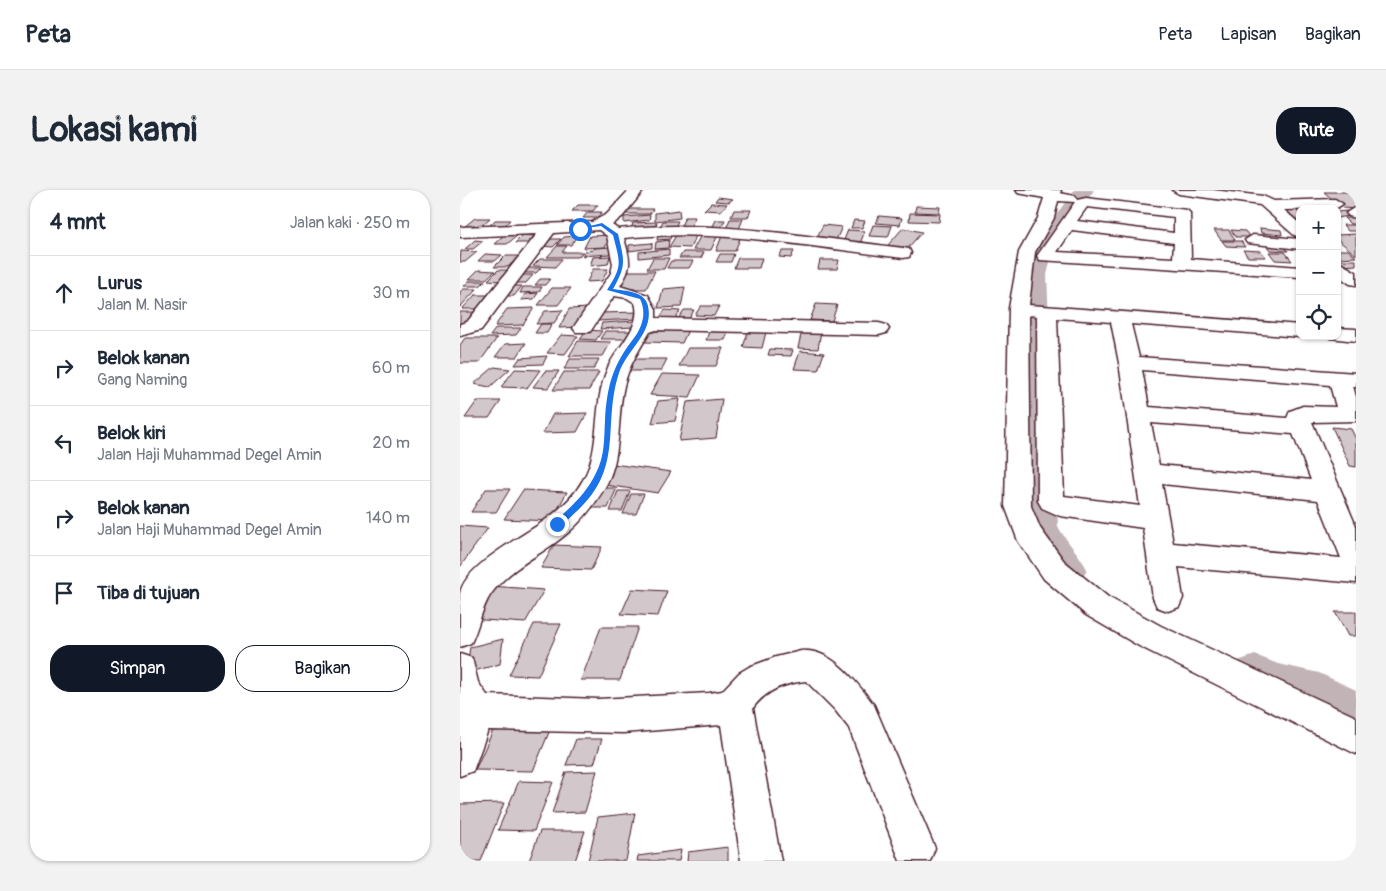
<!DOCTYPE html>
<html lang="id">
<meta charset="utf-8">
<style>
body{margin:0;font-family:Pangolin,sans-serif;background:#f2f2f3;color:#1f2937}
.controls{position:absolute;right:15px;top:15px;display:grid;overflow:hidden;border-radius:10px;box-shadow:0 1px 4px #0004}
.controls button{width:45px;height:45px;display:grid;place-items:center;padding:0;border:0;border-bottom:1px solid #e0e1e3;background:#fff;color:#1f2937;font:25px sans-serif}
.stop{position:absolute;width:15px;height:15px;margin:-11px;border:4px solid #1a73e8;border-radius:50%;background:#fff}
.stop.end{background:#1a73e8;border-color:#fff;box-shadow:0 1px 5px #0008}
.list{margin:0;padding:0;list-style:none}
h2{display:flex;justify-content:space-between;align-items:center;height:65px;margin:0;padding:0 20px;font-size:21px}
h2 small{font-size:16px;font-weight:400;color:#747a83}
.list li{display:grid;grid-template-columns:32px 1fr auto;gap:15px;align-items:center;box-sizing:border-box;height:75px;padding:0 20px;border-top:1px solid #e0e1e3}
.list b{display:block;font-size:19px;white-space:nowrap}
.list p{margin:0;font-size:16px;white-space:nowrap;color:#747a83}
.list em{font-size:16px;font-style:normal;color:#747a83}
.actions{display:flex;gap:10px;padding:15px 20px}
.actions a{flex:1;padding:11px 0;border:1px solid #111827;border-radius:20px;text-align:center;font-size:18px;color:#111827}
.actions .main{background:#111827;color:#fff}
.icon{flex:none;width:28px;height:28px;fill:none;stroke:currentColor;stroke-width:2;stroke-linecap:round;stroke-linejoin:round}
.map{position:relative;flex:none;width:896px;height:671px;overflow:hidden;border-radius:20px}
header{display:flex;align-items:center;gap:30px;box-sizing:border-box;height:70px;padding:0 25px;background:#fff;border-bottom:1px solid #e0e1e3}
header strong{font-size:24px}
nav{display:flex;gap:28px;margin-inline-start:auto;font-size:18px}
.intro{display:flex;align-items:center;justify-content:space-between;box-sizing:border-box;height:120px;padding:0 30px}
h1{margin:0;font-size:35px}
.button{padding:12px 22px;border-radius:20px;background:#111827;color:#fff;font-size:18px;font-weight:700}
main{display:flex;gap:30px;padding:0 30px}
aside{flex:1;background:#fff;border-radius:20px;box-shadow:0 1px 4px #0004}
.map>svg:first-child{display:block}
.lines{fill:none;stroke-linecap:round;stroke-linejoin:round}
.river{fill:#c1b3b6;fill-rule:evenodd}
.building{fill:#d2c7cb;stroke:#4a1f2b}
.minor-casing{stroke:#4a1f2b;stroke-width:3}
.minor{fill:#fff;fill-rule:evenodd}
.route{fill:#1a73e8}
</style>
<header>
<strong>Peta</strong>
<nav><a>Peta</a><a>Lapisan</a><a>Bagikan</a></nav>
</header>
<div class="intro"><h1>Lokasi kami</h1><a class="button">Rute</a></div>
<main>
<aside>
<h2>4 mnt<small>Jalan kaki · 250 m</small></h2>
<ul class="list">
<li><svg class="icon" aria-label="ahead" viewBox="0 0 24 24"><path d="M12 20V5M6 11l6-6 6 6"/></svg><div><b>Lurus</b><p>Jalan M. Nasir</p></div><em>30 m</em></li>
<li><svg class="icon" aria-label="right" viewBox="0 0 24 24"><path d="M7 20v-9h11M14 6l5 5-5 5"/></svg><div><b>Belok kanan</b><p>Gang Naming</p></div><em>60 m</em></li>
<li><svg class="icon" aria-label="left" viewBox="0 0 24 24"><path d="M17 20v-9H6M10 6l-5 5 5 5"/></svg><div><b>Belok kiri</b><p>Jalan Haji Muhammad Degel Amin</p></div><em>20 m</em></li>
<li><svg class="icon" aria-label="right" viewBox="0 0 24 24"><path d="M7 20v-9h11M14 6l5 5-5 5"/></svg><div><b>Belok kanan</b><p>Jalan Haji Muhammad Degel Amin</p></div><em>140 m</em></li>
<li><svg class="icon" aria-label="arrive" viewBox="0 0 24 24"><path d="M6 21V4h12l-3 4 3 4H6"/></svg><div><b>Tiba di tujuan</b></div></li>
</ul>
<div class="actions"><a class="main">Simpan</a><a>Bagikan</a></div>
</aside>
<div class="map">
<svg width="896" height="671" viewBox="0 0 896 671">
<rect width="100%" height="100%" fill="#fff"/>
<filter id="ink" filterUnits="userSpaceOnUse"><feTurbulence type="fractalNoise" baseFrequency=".02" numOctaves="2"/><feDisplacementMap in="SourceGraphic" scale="10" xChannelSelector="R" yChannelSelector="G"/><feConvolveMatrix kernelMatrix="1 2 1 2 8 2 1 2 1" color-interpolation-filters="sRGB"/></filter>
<g filter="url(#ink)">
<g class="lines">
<!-- river -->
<path class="river" d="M614 0H634L592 64 587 85 598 337C607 352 619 364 627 379L621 391 606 396 591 391 579 377 560 337 561 85 568 64Z
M795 465 818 474 859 483 896 500V550L850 527 815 519 778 503 771 487 778 471Z"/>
</g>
<!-- building -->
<path class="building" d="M864 2H890L896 5V19L882 18Z
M258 7 273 9 269 12 255 11Z
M251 13 267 14 261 21 244 20Z
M118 15H138L133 21H112Z
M456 16 480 17 479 23 455 22Z
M818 17H833L840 24V30H830Z
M168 19H193L190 24H164Z
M219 20 220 28 195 31V23Z
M274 20H291L288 27H271Z
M887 21 895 25 877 28V22Z
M128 22H142L137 28H123Z
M450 23 480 24 479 32 449 31Z
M190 25 189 30 164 33V27Z
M419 26 442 28 440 35 416 33Z
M225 27H235L231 36H221Z
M15 28H30L20 37H4Z
M884 28H896V34H890Z
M270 29H283L279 39H266Z
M35 30H50L43 37H28Z
M256 30H265L260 40H251Z
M394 30 405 31 402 38H391Z
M203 31H218L215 37H200Z
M197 32 195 38 171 39 173 33Z
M363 35 382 37 375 52 355 51Z
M413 35 432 36 428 47 409 46Z
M883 35H896V41H888Z
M443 38 462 42 447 59 428 55Z
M800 38 821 40 822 45 801 43Z
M388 40 405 41 399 56 382 55Z
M754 40H769L775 50H761Z
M771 40 785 41 790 47H776Z
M218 42H238L230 58 209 57Z
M212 44 210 49 197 50 198 45Z
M896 44V65L877 49V45Z
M44 45 57 46 47 54H34Z
M63 45 75 46 67 53H55Z
M151 45 145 57 124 58 130 46Z
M241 45H258L251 60H233Z
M117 46 111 55H97L104 47Z
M262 46H281L275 61H256Z
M89 49H101L93 57 81 56Z
M15 50 23 51 13 59H5Z
M209 50 208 58 195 59 196 52Z
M762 51H781L785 57 766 56Z
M192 53V58L169 61V55Z
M805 54H822L828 61 810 60Z
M97 56H107L102 62H123L118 67H87Z
M152 57 149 64 122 66 125 61 133 60 135 58Z
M209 59V65L179 68V62Z
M783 60 801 61 806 67H788Z
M877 60H888L896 67 877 68Z
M1 61 17 62 5 72H0Z
M322 61H334L331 68 319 67Z
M223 62H244L241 68H219Z
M809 62H825L832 71 815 70Z
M25 64 42 65 35 71H18Z
M260 64H274L271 72H256Z
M45 66H59L48 77H34Z
M150 66 148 74 130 76 133 67Z
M193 68H209L204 79H187Z
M278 68H302L299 78H274Z
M80 69H102L95 77 73 76Z
M360 70H379L377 79H358Z
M877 70H896V75L883 76Z
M211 71H233L229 78H207Z
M66 78H81L76 83H60Z
M133 79H148L142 91 127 92Z
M18 80 35 81 26 89H9Z
M38 80H51L40 91 28 90Z
M166 81H195L186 99H155Z
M59 85H73L66 93H52Z
M80 89H90L85 95H75Z
M9 91H25L20 96H4Z
M50 96H62L54 106H43Z
M63 97H82L79 102 60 103Z
M225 97 221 117 198 118 203 99Z
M92 98H111L98 115H78Z
M3 99H17L0 117V102Z
M78 103 74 109 61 110 65 104Z
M15 105H34L21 119H2Z
M356 114 377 115 372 131 350 130Z
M241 116H259L254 126 235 125Z
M74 118 63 135 35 136 47 119Z
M129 118 120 137 99 138 109 119Z
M103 120 94 133 76 134 85 121Z
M205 120 220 121 215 129H199Z
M224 120H234L229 129H218Z
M0 122H21L0 138Z
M179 122 177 129 137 131 140 123Z
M175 131 173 137 140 139 142 133Z
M81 134H92L87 143H75Z
M36 138H61L56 145 30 146Z
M193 138H229L222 153 185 152Z
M250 139H269L265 150H246Z
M126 140 142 141 136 150 120 149Z
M342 140 361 141 358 159 338 158Z
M145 141H173L169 149H140Z
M288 142H306L302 158 283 157Z
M101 145 118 146 105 164 87 163Z
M5 148H37L19 173H0V155Z
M118 151 151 152 143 166H109Z
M66 153 57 167H35L45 154Z
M228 158H263L256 176H219Z
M310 159 333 160 331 166 308 165Z
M340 161 364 163 358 180 334 179Z
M87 166 83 174 55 175 60 168Z
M110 169H139L134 179H104Z
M168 169H207L201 181H162Z
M34 177 50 179 30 197 14 194Z
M55 179 80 180 67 198 41 197Z
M85 181H99L88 198 73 197Z
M104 182H139L129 200H93Z
M202 184 240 185 230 207 190 205Z
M220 209 215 231 192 233 198 211Z
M262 209 256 248 219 251 227 212Z
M17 211H41L29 228H5Z
M127 223 117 242 83 243 93 224Z
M872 237 891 239 896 249V277L890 276Z
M153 274 211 282 198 303 139 294Z
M142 298H157L148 318H132Z
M26 299H50L36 322H11Z
M63 300 107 302 91 331 44 329Z
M158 301H170L162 321H150Z
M171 304H184L176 324H163Z
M0 336 28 338 0 377Z
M94 355 142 357 131 380 81 378Z
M31 396 84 400 65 433 10 429Z
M172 399 207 401 198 426 161 424Z
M875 422H896V446H888Z
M74 434H101L78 486 49 485Z
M141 437H178L160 490H121Z
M43 449 40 474 6 483 10 457Z
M36 534 92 535 73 581 15 580Z
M116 549H142L134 574 106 575Z
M137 581 125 622 92 623 106 582Z
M59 591 93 592 74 641 38 640Z
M44 613 21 671H0V614Z
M175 623 166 671H128L138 627Z
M80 641H125L115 671H69Z
M268 657V671H227L228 662Z
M221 660 219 671H177L178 666Z"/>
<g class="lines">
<defs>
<path id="minor" d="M169 0H184L163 26 152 35 158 39C254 29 348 47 443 58L449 59 451 63 449 67 443 68C350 57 258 38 164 48 170 70 173 76 160 96L188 105 196 119V128L419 133 426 135 429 139 426 143 419 145 196 140 190 142C179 160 169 175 164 196 156 231 163 267 144 299 132 319 118 336 99 350 76 367 48 380 31 404 21 419 19 437 11 453L0 457C0 440 0 421 0 404 4 376 60 348 81 333 97 322 113 308 123 290 142 257 132 215 147 180 155 158 183 137 175 113L167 108 154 106 130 142H116L113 138 151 83 153 74 147 46 139 40 94 43 21 140 0 146V134L7 132 77 44 0 47V37L132 32 147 24Z
M556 0H601L600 3 615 6 617 10 626 8 727 20 730 23 731 69 840 77V87L580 70 577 66 615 12 598 11 594 28 575 62 569 115 840 135V146H843L840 147 671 134 679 167 896 183V197L893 196 896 207V231L852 232 896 336V393L718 377 723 408 719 417 708 421 697 417 693 408 683 338 600 326 582 318 578 311 577 126 569 125 571 316 580 338 604 371 648 407 701 436 896 527V564L679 456 626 425 584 389 558 351 545 316 549 118 559 62 578 28 584 8 558 3ZM627 17 714 27V43L617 31ZM612 40 714 53 713 68 597 62ZM597 128 651 132 659 173 680 316 604 306ZM682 180 870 195 876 217 843 216 830 221 827 228 689 217ZM691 233 833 244 851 290 699 275ZM702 294 858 310 881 368 713 353Z
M712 0H753L803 6 814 11 875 9 883 14 875 19 824 20 840 34V47L834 45 800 15 719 4Z
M894 18H896V28L889 26 886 23Z
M793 45 840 49V59L787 53 785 50Z
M877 71 896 82V95L890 94 877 85Z
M877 138 896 139V151L870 148 869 146H877Z
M341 461C372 458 397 493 414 515L475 658 470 671H440L389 538 375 520 346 491C324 493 306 500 293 518L321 671H281L261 535 163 543 28 540 13 581 0 586V464L12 468 18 492 27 505 138 509 249 503 262 501 279 483 289 477 316 467Z"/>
</defs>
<!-- minor casing -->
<use href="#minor" class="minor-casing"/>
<!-- minor -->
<use href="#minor" class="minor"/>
</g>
</g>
<!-- route -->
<path class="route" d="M142 33 158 44C164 70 167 75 153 99 165 101 185 101 188 116 194 143 167 159 159 183 142 234 165 277 117 321 111 326 105 334 97 338L93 334 94 332C111 317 126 304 136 283 145 266 144 248 145 230 147 195 153 175 174 148 182 137 187 123 180 109L147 100C163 75 160 73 153 45L141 36 118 39Z"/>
</svg>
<div class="controls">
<button>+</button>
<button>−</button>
<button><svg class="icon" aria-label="locate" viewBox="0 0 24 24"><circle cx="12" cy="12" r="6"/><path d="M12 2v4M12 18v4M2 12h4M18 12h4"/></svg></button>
</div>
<div class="stop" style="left:120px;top:39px"></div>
<div class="stop end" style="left:97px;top:334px"></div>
</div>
</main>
